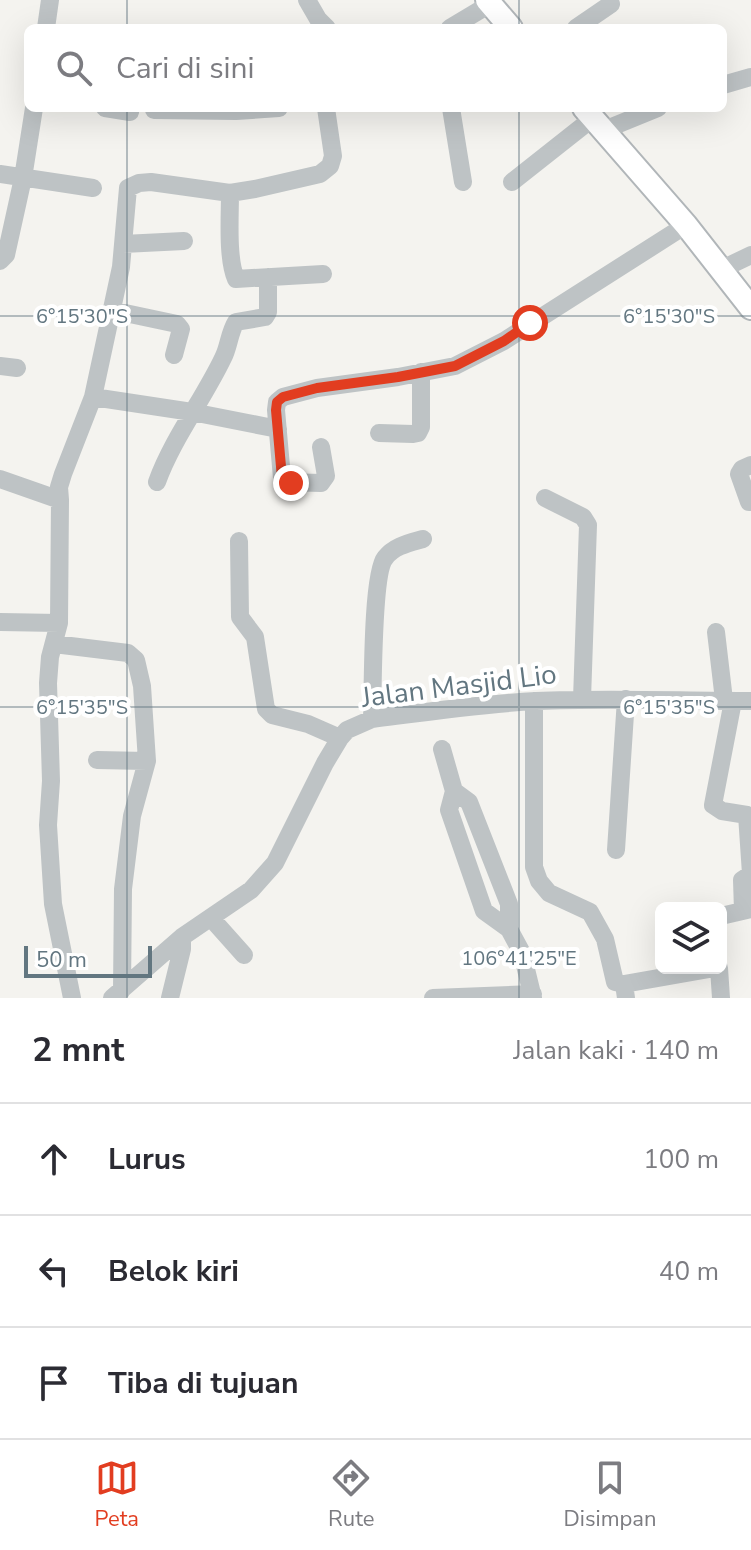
<!DOCTYPE html>
<html lang="id">
<meta charset="utf-8">
<style>
body{margin:0;font-family:"Nunito Sans",sans-serif;background:#f7f7f7;color:#2b2b33}
.controls{position:absolute;right:24px;bottom:24px;display:grid;overflow:hidden;border-radius:12px;box-shadow:0 8px 32px #0002}
.controls button{width:72px;height:72px;display:grid;place-items:center;padding:0;border:0;border-bottom:2px solid #e1e1e2;background:#fff;color:#2b2b33;font:40px sans-serif}
.scale{position:absolute;left:24px;bottom:20px;width:128px;box-sizing:border-box;padding-left:8px;border:4px solid #627680;border-top:0;font-size:22px;line-height:28px;white-space:nowrap;color:#627680;-webkit-text-stroke:6px #fff;paint-order:stroke}
.stop{position:absolute;width:24px;height:24px;margin:-18px;border:6px solid #e23d20;border-radius:50%;background:#fff}
.stop.end{background:#e23d20;border-color:#fff;box-shadow:0 2px 8px #0008}
.list{margin:0;padding:0;list-style:none}
h2{display:flex;justify-content:space-between;align-items:center;height:104px;margin:0;padding:0 32px;font-size:34px}
h2 small{font-size:26px;font-weight:400;color:#7c7c81}
.list li{display:grid;grid-template-columns:52px 1fr auto;gap:24px;align-items:center;box-sizing:border-box;height:112px;padding:0 32px;border-top:2px solid #e1e1e2}
.list b{display:block;font-size:30px;white-space:nowrap}
.list em{font-size:26px;font-style:normal;color:#7c7c81}
.icon{flex:none;width:44px;height:44px;fill:none;stroke:currentColor;stroke-width:2;stroke-linecap:round;stroke-linejoin:round}
.map{position:relative;flex:none;width:751px;height:998px;overflow:hidden}
.search{position:absolute;background:#fff;box-shadow:0 8px 32px #0002;left:24px;right:24px;top:24px;height:88px;display:flex;align-items:center;gap:20px;box-sizing:border-box;padding:0 28px;border-radius:12px;color:#7c7c81;font-size:30px}
.sheet{height:440px;background:#fff}
nav{display:flex;justify-content:space-around;align-items:center;box-sizing:border-box;height:112px;border-top:2px solid #e1e1e2;background:#fff;font-size:22px;color:#7c7c81}
nav a{display:grid;justify-items:center;gap:4px}
nav .on{color:#e23d20}
.map>svg:first-child{display:block}
.lines{fill:none;stroke-linecap:round;stroke-linejoin:round}
.major-casing{stroke:#b1b6b9;stroke-width:26}
.minor{stroke:#bec3c5;stroke-width:18}
.major{stroke:#fff;stroke-width:22}
.route{stroke:#e23d20;stroke-width:10}
.ticks{fill:none;stroke:#627680;stroke-width:2;stroke-opacity:0.45}
.labels{text-anchor:middle;dominant-baseline:central;stroke-width:8;stroke-linejoin:round;paint-order:stroke}
.street-label{font-size:28px;fill:#627680;stroke:#fff}
.ticks-label{font-size:20px;text-anchor:middle;fill:#627680;stroke:#fff;stroke-width:8;stroke-linejoin:round;paint-order:stroke}
</style>
<div class="map">
<svg width="751" height="998" viewBox="0 0 751 998">
<rect width="100%" height="100%" fill="#f4f3ef"/>
<g class="lines">
<defs>
<path id="major" d="M487 0 511 28
M584 108 686 225 751 308"/>
</defs>
<!-- major casing -->
<use href="#major" class="major-casing"/>
<!-- minor -->
<path class="minor" d="M307 0 318 19 327 28
M46 28 50 0
M450 28 490 4
M576 28 611 4
M723 85 751 77
M105 108 130 112
M451 108 463 182
M154 110 236 111 279 108
M604 130 658 108
M0 174 93 188
M512 182 593 118
M230 193C230 216 227 259 236 279L323 274
M123 244 184 241
M0 261 6 255 23 178 34 108
M720 270 751 255
M111 310 177 324 181 329 174 355
M0 366 17 368
M93 397 192 412 278 429
M379 433 413 434 418 433 421 427V372
M321 447 326 476 321 483 284 482 282 478 276 410 277 402 283 397 317 388 398 377 455 366 504 341 686 225
M751 465 742 469 739 474 749 502H751
M0 479 60 500 59 487 63 474 93 397 121 267 128 188 139 183 151 182 230 193 255 189 320 174 330 166 333 156 326 108
M157 482C173 438 203 400 223 358 229 347 229 333 236 322L265 317 268 312V277
M545 498 583 517 588 525 582 699
M60 500 59 623 50 657 48 683 51 781 48 825 53 904 72 998
M239 541 240 617 255 637 266 709 272 715 308 724 340 738
M0 622 59 623
M716 632 724 700
M54 644 128 653 136 660 142 686 147 761 132 816 123 889 122 990
M534 701V867L539 881 549 893 590 912 605 939 615 982 624 984
M733 701 713 805 722 811 747 815 751 874 742 880 743 911
M372 719C373 691 372 574 385 558 394 546 409 543 423 539
M442 749 454 791 449 810 484 911 509 929 522 953 533 998
M97 760 147 761
M454 791 469 802 509 904V929
M616 850 626 699
M721 916 751 909
M211 918 244 955
M719 968 721 998
M112 998 182 937 251 890 275 863 325 763 340 738 347 730 372 719C426 712 481 704 536 701 608 698 679 701 751 701
M170 998 182 949V937
M433 998 533 994
M626 998 624 984 715 968"/>
<!-- major -->
<use href="#major" class="major"/>
</g>
<g class="lines">
<!-- route -->
<path class="route" d="M291 483 284 482 282 478 276 410 277 402 283 397 317 388 398 377 455 366 504 341 530 323"/>
</g>
<!-- ticks -->
<path class="ticks" d="M127 0V28M519 0V28M127 108V998M519 108V998M0 316H751M0 707H751"/>
<g class="labels">
<!-- street labels -->
<g class="street-label">
<text transform="translate(459 686) rotate(-7)">Jalan Masjid Lio</text>
</g>
</g>
<g class="ticks-label">
<text x="82" y="323">6°15'30"S</text>
<text x="669" y="323">6°15'30"S</text>
<text x="82" y="714">6°15'35"S</text>
<text x="669" y="714">6°15'35"S</text>
<text x="519" y="965">106°41'25"E</text>
</g>
</svg>
<div class="controls">
<button><svg class="icon" aria-label="layers" viewBox="0 0 24 24"><path d="M12 4l9 5-9 5-9-5zM3 14l9 5 9-5"/></svg></button>
</div>
<div class="scale">50 m</div>
<div class="stop" style="left:530px;top:323px"></div>
<div class="stop end" style="left:291px;top:483px"></div>
<div class="search"><svg class="icon" aria-label="search" viewBox="0 0 24 24"><circle cx="10" cy="10" r="6"/><path d="M15 15l6 6"/></svg>Cari di sini</div>
</div>
<section class="sheet">
<h2>2 mnt<small>Jalan kaki · 140 m</small></h2>
<ul class="list">
<li><svg class="icon" aria-label="ahead" viewBox="0 0 24 24"><path d="M12 20V5M6 11l6-6 6 6"/></svg><div><b>Lurus</b></div><em>100 m</em></li>
<li><svg class="icon" aria-label="left" viewBox="0 0 24 24"><path d="M17 20v-9H6M10 6l-5 5 5 5"/></svg><div><b>Belok kiri</b></div><em>40 m</em></li>
<li><svg class="icon" aria-label="arrive" viewBox="0 0 24 24"><path d="M6 21V4h12l-3 4 3 4H6"/></svg><div><b>Tiba di tujuan</b></div></li>
</ul>
</section>
<nav>
<a class="on"><svg class="icon" aria-label="map" viewBox="0 0 24 24"><path d="M3 6l6-2 6 2 6-2v14l-6 2-6-2-6 2zM9 4v14M15 6v14"/></svg>Peta</a>
<a><svg class="icon" aria-label="directions" viewBox="0 0 24 24"><path d="M12 3l9 9-9 9-9-9zM9 14v-3h6M13 9l2 2-2 2"/></svg>Rute</a>
<a><svg class="icon" aria-label="saved" viewBox="0 0 24 24"><path d="M7 4h10v16l-5-4-5 4z"/></svg>Disimpan</a>
</nav>
